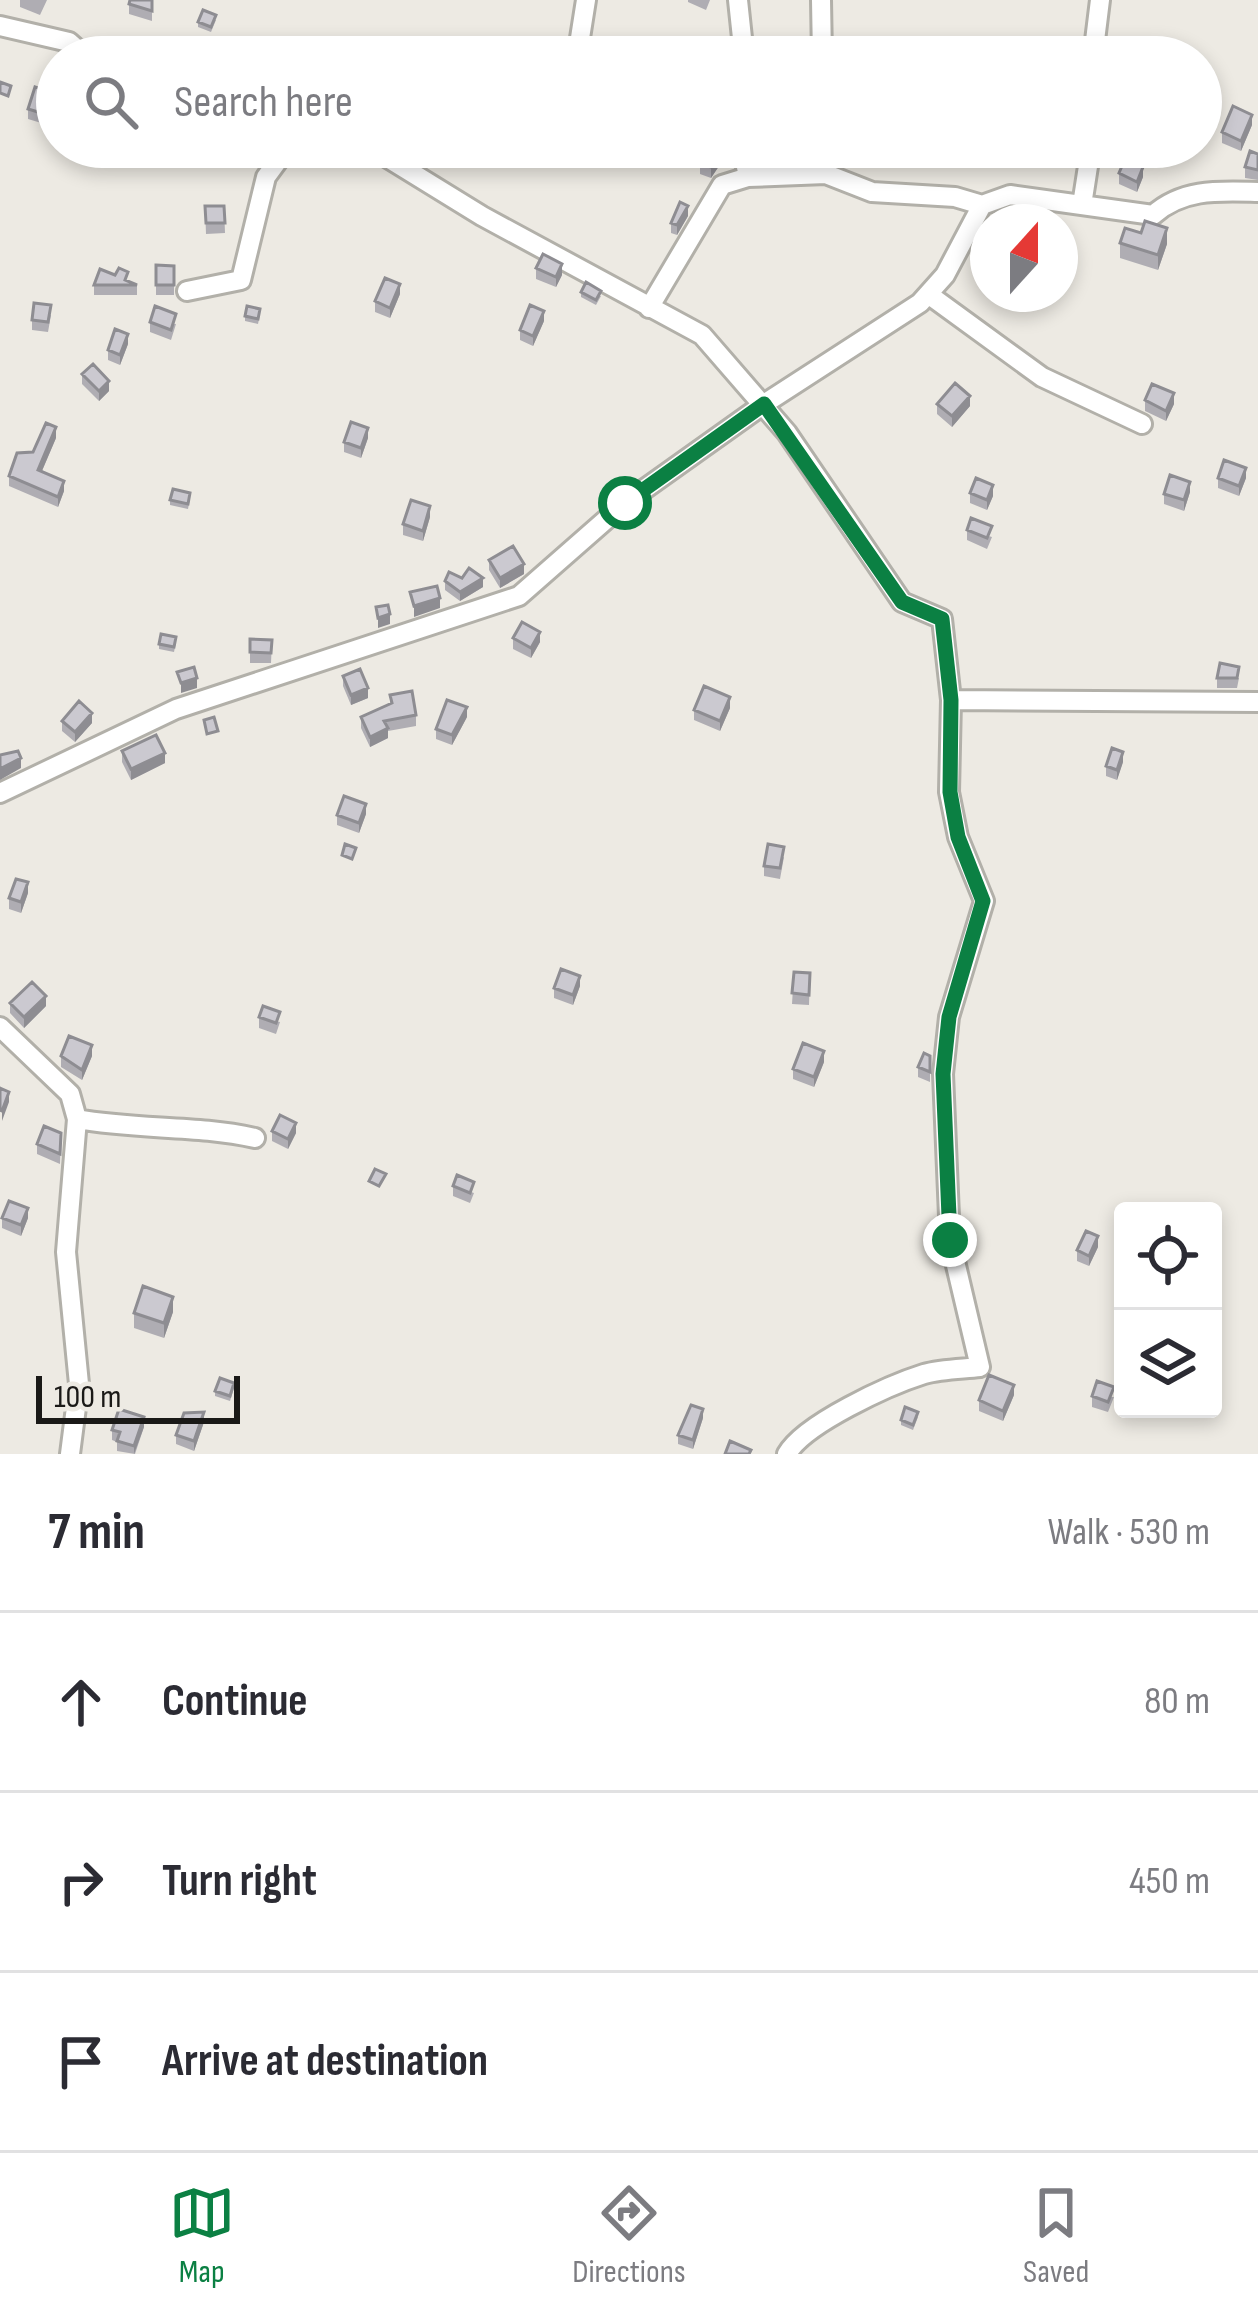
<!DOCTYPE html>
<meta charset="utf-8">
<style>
body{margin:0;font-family:"Sofia Sans Condensed",sans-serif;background:#f7f7f7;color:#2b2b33}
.controls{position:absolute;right:36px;bottom:36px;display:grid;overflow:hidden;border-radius:12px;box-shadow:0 6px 18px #0003}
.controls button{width:108px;height:108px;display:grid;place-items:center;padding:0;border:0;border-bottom:3px solid #e1e1e2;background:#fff;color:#2b2b33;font:60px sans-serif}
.compass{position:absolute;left:970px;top:204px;width:108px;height:108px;border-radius:50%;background:#fff;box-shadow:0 6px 18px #0003;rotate:21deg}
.scale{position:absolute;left:36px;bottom:30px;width:204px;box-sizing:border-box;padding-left:12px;border:6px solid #1a1917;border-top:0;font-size:33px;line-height:42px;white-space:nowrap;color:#1a1917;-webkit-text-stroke:9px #edeae3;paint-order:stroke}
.stop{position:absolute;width:36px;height:36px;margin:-27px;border:9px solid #0b8043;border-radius:50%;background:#fff}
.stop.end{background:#0b8043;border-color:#fff;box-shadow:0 3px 12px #0008}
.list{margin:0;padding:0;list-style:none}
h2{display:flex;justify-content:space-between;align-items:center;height:156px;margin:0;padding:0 48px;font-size:51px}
h2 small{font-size:39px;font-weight:400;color:#7c7c81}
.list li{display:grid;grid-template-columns:78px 1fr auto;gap:36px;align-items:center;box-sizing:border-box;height:180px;padding:0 48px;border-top:3px solid #e1e1e2}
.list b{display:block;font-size:45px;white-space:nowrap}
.list em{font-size:39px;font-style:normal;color:#7c7c81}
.icon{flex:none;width:66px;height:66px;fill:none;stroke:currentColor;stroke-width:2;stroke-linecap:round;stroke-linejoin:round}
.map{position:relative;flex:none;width:1258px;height:1454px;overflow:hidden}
.search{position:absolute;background:#fff;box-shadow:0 6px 18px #0003;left:36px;right:36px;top:36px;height:132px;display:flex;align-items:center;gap:30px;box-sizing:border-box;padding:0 42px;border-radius:66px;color:#7c7c81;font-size:45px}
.sheet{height:696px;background:#fff}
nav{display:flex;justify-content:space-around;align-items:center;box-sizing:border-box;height:168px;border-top:3px solid #e1e1e2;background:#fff;font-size:33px;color:#7c7c81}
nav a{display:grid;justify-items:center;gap:6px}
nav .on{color:#0b8043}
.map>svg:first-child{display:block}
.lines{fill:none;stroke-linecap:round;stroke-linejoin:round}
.minor-casing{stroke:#b2b0a9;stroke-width:24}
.minor{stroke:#fff;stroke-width:18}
.wall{fill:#afadb3}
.shaded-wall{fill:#8e8d92}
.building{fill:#cbc9d0;stroke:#8e8d92;stroke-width:3}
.route{stroke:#0b8043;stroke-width:15}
</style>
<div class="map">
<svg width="1258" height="1454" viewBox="0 0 1258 1454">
<rect width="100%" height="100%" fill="#edeae3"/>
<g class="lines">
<defs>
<path id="minor" d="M738 0 744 57
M821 0 822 57
M0 26 69 42 86 57
M457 57H464
M577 57 586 0
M1093 57 1100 0
M370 147 482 216 702 335 787 433 902 602 942 619 951 700 949 792 958 837 984 901 949 1017 943 1074 950 1240 980 1367C962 1369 941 1369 924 1374 889 1385 804 1424 787 1454
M742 147 748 177
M825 147 826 174
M406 169 417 147
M1082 205 1091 147
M187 291 241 280 266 177 288 147
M928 294 1042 377 1142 424
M649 308 722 185 748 177 826 174 872 192 955 197 982 205
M951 700 1258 702
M0 793 176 709 519 596 625 503 764 404 920 303 945 275 982 205 1010 195 1153 215C1183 188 1220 191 1258 192
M0 1027 70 1094 77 1119 66 1252 79 1384 70 1454
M77 1119C137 1130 197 1125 255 1138"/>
</defs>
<!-- minor casing -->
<use href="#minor" class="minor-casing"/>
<!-- minor -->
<use href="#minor" class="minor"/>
</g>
<!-- wall -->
<path class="wall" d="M20 0H47L40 15 20 7Z
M152 0V21L129 14V4Z
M688 0H710L706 10 688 2Z
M216 20 211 32 198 27V22Z
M54 103 48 125 28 119V109Z
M1252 125 1241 151 1222 143V132Z
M1258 154V180L1245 178V167Z
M700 164 719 166 711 178 700 174Z
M1119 173 1143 177 1137 192 1119 184Z
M205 206H224L225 233 206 234Z
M688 216 677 235 671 233V223Z
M1120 243 1167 244 1158 270 1120 258Z
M156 265 174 266V295H156Z
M536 268 562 275 556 287 536 279Z
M94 285H137V295H94Z
M581 292 601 296 596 305 581 297Z
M400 294 390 318 375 312V301Z
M260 314 258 324 245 321V316Z
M51 315 48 332 32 330V320Z
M544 321 533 346 520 340V330Z
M150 322 176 324 171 340 150 332Z
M128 344 120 365 108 360V350Z
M82 374 109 391 99 401 82 384Z
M1145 400 1174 404 1166 421 1145 411Z
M937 404 970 406 952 427 937 414Z
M56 438 42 471 64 491 58 507 9 486V476L33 452Z
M368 438 361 458 344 452V442Z
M1218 478H1246L1239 496 1218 488Z
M1190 492 1184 511 1164 504V494Z
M970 493 993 496 987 510 970 503Z
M190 498 188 509 170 505V500Z
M430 517 423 541 403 535V524Z
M967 530 992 537 987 549 967 540Z
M489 560 524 574 500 588 489 570Z
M462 578 483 587 460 601 445 590V581Z
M513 638 540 642 531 658 513 649Z
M250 639 272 640 271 663H250Z
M176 642 174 652 159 649V644Z
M343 676 368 698 351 705 343 686Z
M1217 678H1239L1237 688H1217Z
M390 695 416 715V726L388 731V738L370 747 361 728V717L390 703Z
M730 708 720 731 694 720V710Z
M467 717 452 745 436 739V729Z
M62 721 92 723 75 742 62 731Z
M122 751 165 763 131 780 122 762Z
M1123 762 1117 780 1106 776V766Z
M366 814 359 833 337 825V815Z
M784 857 780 879 764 876V866Z
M28 893 21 913 9 909V898Z
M794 972 810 973 809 1005 792 1004Z
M580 986 573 1005 554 998V988Z
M10 1003 46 1006 24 1028 10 1013Z
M259 1017 280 1022 276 1034 259 1028Z
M61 1056H92L82 1080 61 1067Z
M930 1056V1082L918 1077V1067Z
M824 1062 814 1087 793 1079V1069Z
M272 1131 296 1133 288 1149 272 1141Z
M61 1133 60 1164 37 1154V1144Z
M453 1186 474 1193 470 1203 453 1196Z
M2 1218H28L21 1236 2 1228Z
M1098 1247 1089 1266 1077 1261V1250Z
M173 1312 164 1338 134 1328V1313Z
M234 1388 230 1401 215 1396V1391Z
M1014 1395 1003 1421 979 1411V1400Z
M1092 1396 1114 1397 1108 1412 1092 1407Z
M918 1417 913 1430 901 1425V1420Z
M703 1418 693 1449 678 1444V1435Z
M204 1422 194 1451 176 1444V1435Z
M144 1427 135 1454 117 1451V1442L112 1440V1430Z"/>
<!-- shaded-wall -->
<path class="shaded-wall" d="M54 93V103L48 125V115Z
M1252 115V125L1241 151V141Z
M719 156V166L711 178V167Z
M1143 167V177L1137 192V182Z
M688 206V216L677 235V225Z
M1167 228V244L1158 270V255Z
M562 264V275L556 287V277Z
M400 284V294L390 318V308Z
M544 311V321L533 346V336Z
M128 334V344L120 365V355Z
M109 381V391L99 401V391Z
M1174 393V404L1166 421V411Z
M970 396V406L952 427V416Z
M56 427V438L38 480V470Z
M368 428V438L361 458V448Z
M1246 468V478L1239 496V486Z
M64 481V491L58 507V497Z
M1190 482V492L1184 511V500Z
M993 485V496L987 510V500Z
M430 506V517L423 541V531Z
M524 564V574L500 588V578Z
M483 578V587L460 601V592Z
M440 598V608L414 617V606Z
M390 614V624L378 628V618Z
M540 632V642L531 658V648Z
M197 678V688L181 693V683Z
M368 688V698L351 705V695Z
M730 697V708L720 731V721Z
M467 707V717L452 745V735Z
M92 713V723L75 742V732Z
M388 728V738L370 747V737Z
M1123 752V762L1117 780V770Z
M165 753V763L131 780V769Z
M21 758V768L0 780V769Z
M366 804V814L359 833V823Z
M28 882V893L21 913V902Z
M580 976V986L573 1005V995Z
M46 996V1006L24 1028V1017Z
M92 1045V1056L82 1080V1070Z
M824 1051V1062L814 1087V1077Z
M9 1092V1102L2 1121V1111Z
M296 1123V1133L288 1149V1139Z
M28 1208V1218L21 1236V1225Z
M1098 1236V1247L1089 1266V1256Z
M173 1297V1312L164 1338V1323Z
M1014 1385V1395L1003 1421V1411Z
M703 1409V1418L693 1449V1440Z
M204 1412V1422L194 1451V1441Z
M144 1417V1427L134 1454V1446Z"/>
<!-- building -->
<path class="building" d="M130 0H152V11L129 4Z
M203 10 216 15 211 27 198 22Z
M628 38 645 44 641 57H622Z
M0 82 11 86 8 96 0 93Z
M35 87 54 93 48 115 28 109Z
M1233 106 1252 115 1241 141 1222 132Z
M704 151 719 156 711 167 700 164Z
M1250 151 1258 154V170L1245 167Z
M1125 159 1143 167 1137 182 1119 173Z
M680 202 688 206 677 225 671 223Z
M205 206H224L225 223H206Z
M1145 221 1167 228 1158 255 1120 243 1125 228 1141 233Z
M543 254 562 264 556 277 536 268Z
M156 265 174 266V285H156Z
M119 268 128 272 125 280 137 285H94L100 269 115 275Z
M385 278 400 284 390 308 375 301Z
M586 282 601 291 596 300 581 292Z
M34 303 51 305 48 322 32 320Z
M530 305 544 311 533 336 520 330Z
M155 306 176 314 171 330 150 322Z
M247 306 260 309 258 319 245 316Z
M115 329 128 334 120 355 108 350Z
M93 364 109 381 99 391 82 374Z
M955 383 970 396 952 416 937 404Z
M1152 384 1174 393 1166 411 1145 400Z
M351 422 368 428 361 448 344 442Z
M46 423 56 427 38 470 64 481 58 497 9 476 17 453 33 452Z
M1224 460 1246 468 1239 486 1218 478Z
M1170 475 1190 482 1184 500 1164 494Z
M976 478 993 485 987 500 970 493Z
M173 489 190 493 188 504 170 500Z
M411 500 430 506 423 531 403 524Z
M971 518 992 526 987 538 967 530Z
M513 546 524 564 500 578 489 560Z
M469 568 483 578 460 592 445 581 449 572 462 578Z
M437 586 440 598 414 606 410 592Z
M388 605 390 614 378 618 376 607Z
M522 622 540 632 531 648 513 638Z
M161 634 176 637 174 647 159 644Z
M250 639 272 640 271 653 250 652Z
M1220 663 1239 667 1237 678H1217Z
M194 667 197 678 181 683 177 672Z
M360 669 368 688 351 695 343 676Z
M704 686 730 697 720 721 694 710Z
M412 691 416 715 384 721 388 728 370 737 361 717 392 703 390 695Z
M447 700 467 707 452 735 436 729Z
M79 701 92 713 75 732 62 721Z
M214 717 218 731 207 734 204 720Z
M156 735 165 753 131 769 122 751Z
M1112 748 1123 752 1117 770 1106 766Z
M18 751 21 758 0 769V755Z
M344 796 366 804 359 823 337 815Z
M345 844 356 848 352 859 342 855Z
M768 844 784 847 780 868 764 866Z
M16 879 28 882 21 902 9 898Z
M561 969 580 976 573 995 554 988Z
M794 972 810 973 809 995 792 993Z
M32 982 46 996 24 1017 10 1003Z
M263 1006 280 1012 276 1023 259 1017Z
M69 1036 92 1045 82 1070 61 1056Z
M803 1043 824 1051 814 1077 793 1069Z
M924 1053 930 1056V1072L918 1067Z
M0 1088 9 1092 2 1111 0 1110Z
M280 1115 296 1123 288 1139 272 1131Z
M44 1126 61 1133 60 1154 37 1144Z
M375 1169 386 1174 379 1186 369 1181Z
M457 1175 474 1182 470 1193 453 1186Z
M9 1201 28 1208 21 1225 2 1218Z
M1086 1231 1098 1236 1089 1256 1077 1250Z
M143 1286 173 1297 164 1323 134 1313Z
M989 1375 1014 1385 1003 1411 979 1400Z
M220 1378 234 1383 230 1396 215 1391Z
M1097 1381 1114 1387 1108 1402 1092 1396Z
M691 1405 703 1409 693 1440 678 1435Z
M905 1407 918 1412 913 1425 901 1420Z
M119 1409 144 1417 134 1446 117 1441 120 1432 112 1430Z
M204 1412 194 1441 176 1435 184 1413Z
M730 1441 751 1450 749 1454H725Z"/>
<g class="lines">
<!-- route -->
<path class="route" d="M625 503 764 404 902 602 942 619 951 700 950 792 958 837 983 901 949 1017 943 1074 950 1240"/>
</g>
</svg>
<div class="controls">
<button><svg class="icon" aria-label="locate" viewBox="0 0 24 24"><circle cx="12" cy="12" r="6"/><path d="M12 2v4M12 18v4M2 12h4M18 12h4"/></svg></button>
<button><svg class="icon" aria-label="layers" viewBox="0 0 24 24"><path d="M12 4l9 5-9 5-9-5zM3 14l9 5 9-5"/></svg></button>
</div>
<svg class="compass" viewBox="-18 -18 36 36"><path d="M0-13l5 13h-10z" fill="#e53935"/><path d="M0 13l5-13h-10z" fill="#7c7c81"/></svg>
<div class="scale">100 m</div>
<div class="stop" style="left:625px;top:503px"></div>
<div class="stop end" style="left:950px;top:1240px"></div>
<div class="search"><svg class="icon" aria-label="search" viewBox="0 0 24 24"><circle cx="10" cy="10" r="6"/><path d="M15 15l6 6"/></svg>Search here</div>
</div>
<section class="sheet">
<h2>7 min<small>Walk · 530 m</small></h2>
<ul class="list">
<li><svg class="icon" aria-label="ahead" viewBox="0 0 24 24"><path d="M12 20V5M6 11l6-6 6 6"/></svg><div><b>Continue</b></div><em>80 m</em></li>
<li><svg class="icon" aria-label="right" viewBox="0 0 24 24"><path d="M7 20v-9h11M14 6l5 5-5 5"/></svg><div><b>Turn right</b></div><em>450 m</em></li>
<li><svg class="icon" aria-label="arrive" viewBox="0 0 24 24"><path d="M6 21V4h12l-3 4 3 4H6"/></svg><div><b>Arrive at destination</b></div></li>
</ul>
</section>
<nav>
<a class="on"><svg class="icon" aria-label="map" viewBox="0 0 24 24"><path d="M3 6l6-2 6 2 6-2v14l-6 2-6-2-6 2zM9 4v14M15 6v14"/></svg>Map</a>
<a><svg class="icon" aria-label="directions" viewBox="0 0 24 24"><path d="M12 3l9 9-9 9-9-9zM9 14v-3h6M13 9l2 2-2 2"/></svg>Directions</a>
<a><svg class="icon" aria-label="saved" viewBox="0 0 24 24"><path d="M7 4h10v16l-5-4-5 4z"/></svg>Saved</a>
</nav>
